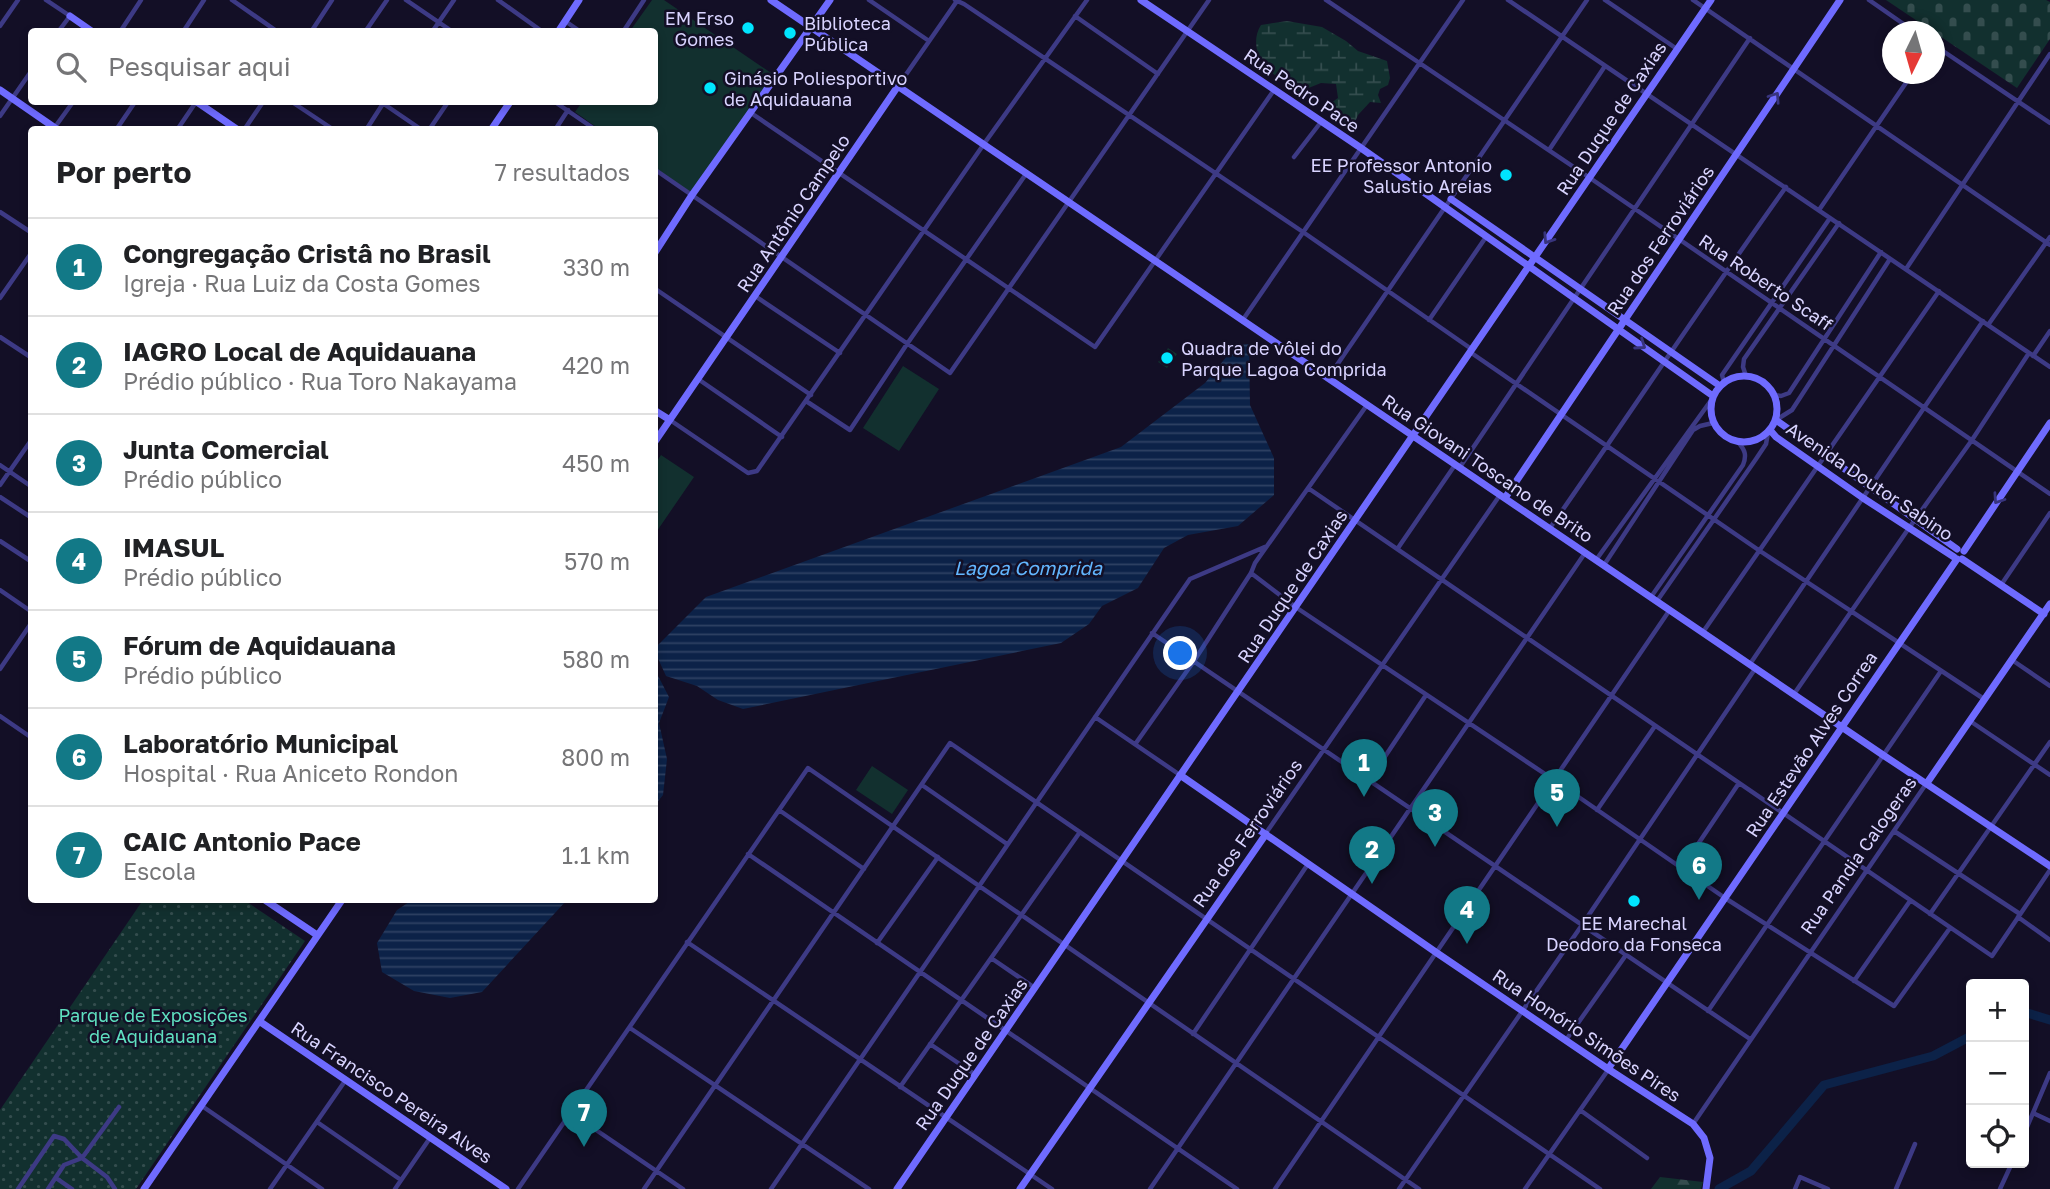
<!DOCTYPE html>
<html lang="pt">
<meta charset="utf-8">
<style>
body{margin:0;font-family:"Golos Text",sans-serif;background:#f6f6f6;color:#202124}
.controls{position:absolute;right:21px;bottom:21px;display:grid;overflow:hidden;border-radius:7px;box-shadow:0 4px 10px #0003}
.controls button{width:63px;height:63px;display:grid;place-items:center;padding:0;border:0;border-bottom:2px solid #e0e0e0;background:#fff;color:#202124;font:35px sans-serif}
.compass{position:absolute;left:1882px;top:21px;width:63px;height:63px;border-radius:50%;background:#fff;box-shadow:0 4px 10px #0003;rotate:185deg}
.you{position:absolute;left:1181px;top:654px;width:24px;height:24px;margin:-18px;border:5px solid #fff;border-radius:50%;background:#1a73e8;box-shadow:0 0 0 10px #1a73e833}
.badge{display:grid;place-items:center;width:46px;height:46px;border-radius:50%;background:#127987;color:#fff;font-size:23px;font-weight:700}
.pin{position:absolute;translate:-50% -58px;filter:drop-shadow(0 2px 4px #0008)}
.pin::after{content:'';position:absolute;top:37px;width:24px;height:21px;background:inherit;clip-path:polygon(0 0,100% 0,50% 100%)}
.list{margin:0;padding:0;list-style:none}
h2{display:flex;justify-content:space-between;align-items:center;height:91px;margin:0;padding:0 28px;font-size:30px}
h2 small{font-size:23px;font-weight:400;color:#757577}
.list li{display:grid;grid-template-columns:46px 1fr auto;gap:21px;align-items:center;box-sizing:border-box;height:98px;padding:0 28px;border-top:2px solid #e0e0e0}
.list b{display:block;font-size:26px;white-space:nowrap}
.list p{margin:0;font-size:23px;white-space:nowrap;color:#757577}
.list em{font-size:23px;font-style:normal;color:#757577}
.icon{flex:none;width:38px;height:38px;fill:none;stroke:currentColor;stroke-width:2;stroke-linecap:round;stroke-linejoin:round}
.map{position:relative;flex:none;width:2050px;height:1189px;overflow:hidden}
.search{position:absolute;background:#fff;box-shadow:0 4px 10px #0003;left:28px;top:28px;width:630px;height:77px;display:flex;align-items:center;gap:18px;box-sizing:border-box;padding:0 24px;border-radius:7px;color:#757577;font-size:26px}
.panel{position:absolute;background:#fff;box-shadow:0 4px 10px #0003;left:28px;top:126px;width:630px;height:777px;border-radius:7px}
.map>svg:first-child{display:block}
.green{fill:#12302f}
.forest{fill:url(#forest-firs)}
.wetland{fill:url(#wetland-marsh)}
.cemetery{fill:url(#cemetery-stones)}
.park{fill:url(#park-dots)}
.water{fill:url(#water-rules)}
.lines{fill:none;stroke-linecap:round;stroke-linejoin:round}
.river{stroke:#0c2248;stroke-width:9}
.street{stroke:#3d3a85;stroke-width:4.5}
.secondary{stroke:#6f6bff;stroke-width:7}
.oneway{stroke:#38347d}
.poi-dot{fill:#00e5ff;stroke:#130f26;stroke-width:2.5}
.labels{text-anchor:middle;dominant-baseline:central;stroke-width:5;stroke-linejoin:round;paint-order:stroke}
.poi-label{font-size:18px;fill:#d9d4ff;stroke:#130f26;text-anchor:start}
.street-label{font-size:18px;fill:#d9d4ff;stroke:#130f26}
.park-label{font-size:18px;fill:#5fe0c0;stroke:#130f26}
.water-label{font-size:19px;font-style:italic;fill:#62b6ff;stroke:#130f26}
</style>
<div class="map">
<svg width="2050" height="1189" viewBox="0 0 2050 1189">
<defs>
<pattern id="forest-firs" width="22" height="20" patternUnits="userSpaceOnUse" patternTransform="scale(1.75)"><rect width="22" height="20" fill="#12302f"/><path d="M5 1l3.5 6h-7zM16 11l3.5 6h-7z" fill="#344d4e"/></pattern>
<pattern id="wetland-marsh" width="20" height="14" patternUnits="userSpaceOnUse" patternTransform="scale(1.75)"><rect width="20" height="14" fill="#12302f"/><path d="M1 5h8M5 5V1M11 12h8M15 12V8" fill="none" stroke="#344d4e"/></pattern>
<pattern id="cemetery-stones" width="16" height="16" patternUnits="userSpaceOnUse" patternTransform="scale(1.75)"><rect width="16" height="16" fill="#12302f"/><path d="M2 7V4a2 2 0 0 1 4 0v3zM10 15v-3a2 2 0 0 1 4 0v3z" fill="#344d4e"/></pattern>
<pattern id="park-dots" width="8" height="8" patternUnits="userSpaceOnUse" patternTransform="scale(1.75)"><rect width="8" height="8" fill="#12302f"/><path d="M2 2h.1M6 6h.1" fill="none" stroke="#344d4e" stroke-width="1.8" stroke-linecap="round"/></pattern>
<pattern id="water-rules" width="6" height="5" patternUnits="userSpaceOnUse" patternTransform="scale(1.75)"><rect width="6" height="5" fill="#0c2248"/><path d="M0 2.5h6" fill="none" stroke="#2f4163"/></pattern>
</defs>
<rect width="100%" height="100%" fill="#130f26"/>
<!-- green -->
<path class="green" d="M652 0H664L774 75 692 195 655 169 654 130 599 129 575 112 582 102H654V32L630 31Z
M1168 348 1177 354 1167 368 1158 362Z
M903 366 939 389 899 451 863 428Z
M661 455 694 477 657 531 654 529 655 464Z
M872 766 908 790 892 814 856 790Z"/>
<!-- forest -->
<path class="forest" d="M1660 1177 1703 1182 1701 1189H1651Z"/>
<!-- wetland -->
<path class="wetland" d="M1287 21 1322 27 1346 41 1358 51 1387 61 1390 78 1388 85 1380 89 1378 95 1381 103 1370 102 1358 115 1355 122 1345 123 1331 103 1338 98 1336 84 1321 83 1296 93 1291 89 1288 80C1265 77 1247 47 1261 25Z"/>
<!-- cemetery -->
<path class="cemetery" d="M1886 0H2046L2050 2V39L2017 88Z"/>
<!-- park -->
<path class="park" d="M143 900H244L305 941 136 1189H0V1110Z"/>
<!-- water -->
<path class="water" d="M1249 344 1250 405 1274 458V495L1238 526 1188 535 1164 548 1138 588 1102 606 1089 624 1061 643 743 709 718 700 697 686 666 676 655 652V648L706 597 1121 447 1205 383 1236 345Z
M655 670 669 697 659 723 667 759 663 795 655 805Z
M412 900H567L482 992 450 998 414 991 382 972 377 943 397 910Z"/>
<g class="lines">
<!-- river -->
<path class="river" d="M2024 1012 2050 1020
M1719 1189 1751 1171 1824 1085 1933 1056 1971 1036"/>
<!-- street -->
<path class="street" d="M46 0 70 16 58 32
M232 0 278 32
M406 0 453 32
M498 0 543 32
M869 0 929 41
M955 0 964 4 1303 232 1470 348
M1326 0 1590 178 2050 494
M1508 0 2050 367
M1605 0 1677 49
M1693 0 2050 245
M1869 0 1915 32
M1075 16 1158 74
M565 21 581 32
M0 26 18 0
M120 32 141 0
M183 32 204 0
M311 32 332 0
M365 32 387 0
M432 32 454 0
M623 32 644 0
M1934 45 2050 123
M898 86 957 1
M292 102 334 130
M381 102 422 130
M555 102 596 130
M751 113 1095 347 1274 90
M0 116 32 70
M55 127 73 102
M116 130 135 102
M177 130 196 102
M244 130 263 102
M366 130 384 102
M429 130 448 102
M555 130 568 110
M1549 150 1605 66
M1294 157 1321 122
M654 169 950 373 1209 0
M1819 210 1912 74
M0 212 32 233
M1906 269 2050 54
M654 288 811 395
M755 296 840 353
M0 298 32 252
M1429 320 1486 237
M1242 321 1463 0
M1988 325 2050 237
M0 337 32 358
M1470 352 1760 551 1984 699
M2033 356 2050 331
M1746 376 1743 367 1744 359 1839 223
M1328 378 1587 0
M698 379 782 437
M1724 382 1722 375 1830 218
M1774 395 1781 396 1789 393 1881 252
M806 401 850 430 907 344 1026 174
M670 420 748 473 757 471 986 141 1087 0
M1776 420 1792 410 1890 259
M0 465 32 487
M1460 467 1750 38
M0 485 32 439
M1308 488 1992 956 2050 870
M0 497 32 518
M1550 528C1629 415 1705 300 1786 187
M0 541 32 562
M1398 548 1455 465
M1596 560 1712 399
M1604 565 1693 430 1700 426 1713 423
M1251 573 1297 608 1554 780 1725 898 1894 1006 1950 928
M2001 585 2050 513
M0 590 32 612
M1651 597 1743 465C1747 455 1745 450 1738 442
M1657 601 1756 459 1766 444 1768 433
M1703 632 1939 291
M1152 633 1750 1039
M2012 660 2050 686
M1750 664 1983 321
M0 669 32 622
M1794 694 1909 528 1972 440 2029 353
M0 716 32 738
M1095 717 1180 775
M1970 721 2050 775
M1136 743 1194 661 1251 573 1255 563 1267 546 1367 405
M1370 779 1426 695
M922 785 1007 844
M779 810 864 869
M1597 810 1655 726
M1894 831 2020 914
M1266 833 1500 495
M748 854 1237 1189
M1682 868 1739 783
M1930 914 2050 742
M2018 917 2050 940
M687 942 1052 1189
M877 943 938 857
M991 958 1035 988
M1854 981 1910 901
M1708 1011 1941 671
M630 1028 869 1189
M1193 1034 1308 864
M1566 1040 1626 955
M930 1044 976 1075
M900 1087 1080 832
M202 1106 322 1189
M1580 1110 1647 1158
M571 1113 683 1189
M2033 1113 2050 1121
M317 1122 401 1180
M1693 1124 1926 784
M2024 1134 2050 1073
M56 1178 72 1189
M18 1189 54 1136 64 1139 82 1158 64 1165 48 1189
M115 1189 107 1177 82 1158 119 1107
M270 1189 345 1081
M395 1189 430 1138
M518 1189 808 768 1419 1189
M644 1189 950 743 1600 1189
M771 1189 1190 579 1267 546
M1150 1189 1585 553
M1275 1189 1669 611
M1399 1189 1582 925 1755 669
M1525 1189 1608 1070
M1795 1189 1800 1177 1828 1189
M1896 1189 1915 1144
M2000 1189 2012 1163"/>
<!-- secondary -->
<path class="secondary" d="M771 0 1883 755 2050 866
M1141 0 1361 148 1713 396
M70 16 93 32
M558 32 579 0
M0 90 58 130
M197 102 238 130
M491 130 510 102
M1451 199 1720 386
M654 254 692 195 830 0
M1711 409a33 33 0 1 1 66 0a33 33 0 1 1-66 0Z
M654 410 670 420
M1776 420 1957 549
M1770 430 1776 437 1863 498 1954 557
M654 443 898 86
M1505 498 1840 0
M1964 551 2050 423
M1962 559 2044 614
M1180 775 1437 953 1608 1069 1693 1124 1704 1138 1710 1158 1706 1189
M1927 783 2050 604
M265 900 317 935
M259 1021 506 1189
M1608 1069 1957 559
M144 1189 342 900
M897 1189 1711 0
M1020 1189 1266 834"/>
</g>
<!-- one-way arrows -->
<defs><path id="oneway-chevron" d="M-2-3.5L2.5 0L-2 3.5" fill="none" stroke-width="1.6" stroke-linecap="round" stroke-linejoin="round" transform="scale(1.75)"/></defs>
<g class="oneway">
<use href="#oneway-chevron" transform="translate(1775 97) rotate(-56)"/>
<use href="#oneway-chevron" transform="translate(1548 239) rotate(123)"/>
<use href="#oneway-chevron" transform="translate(1641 345) rotate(35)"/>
<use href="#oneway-chevron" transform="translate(1998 499) rotate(124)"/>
</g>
<!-- markers -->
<g class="poi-dot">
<circle cx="748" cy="28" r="7"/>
<circle cx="790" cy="33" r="7"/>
<circle cx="710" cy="88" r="7"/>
<circle cx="1506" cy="175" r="7"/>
<circle cx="1167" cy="358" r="7"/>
<circle cx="1634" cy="901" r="7"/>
</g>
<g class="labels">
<!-- poi labels -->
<g class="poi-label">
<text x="734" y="18" text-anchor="end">EM Erso<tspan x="734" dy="21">Gomes</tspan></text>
<text x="804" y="23">Biblioteca<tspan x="804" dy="21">Pública</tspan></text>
<text x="724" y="78">Ginásio Poliesportivo<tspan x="724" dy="21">de Aquidauana</tspan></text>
<text x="1492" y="165" text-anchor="end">EE Professor Antonio<tspan x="1492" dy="21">Salustio Areias</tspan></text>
<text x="1181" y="348">Quadra de vôlei do<tspan x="1181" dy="21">Parque Lagoa Comprida</tspan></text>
<text x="1634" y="923" text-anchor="middle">EE Marechal<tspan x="1634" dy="21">Deodoro da Fonseca</tspan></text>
</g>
<!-- street labels -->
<g class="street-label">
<text transform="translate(1302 90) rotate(34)">Rua Pedro Pace</text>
<text transform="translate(1611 118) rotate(-56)">Rua Duque de Caxias</text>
<text transform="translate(793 213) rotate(-56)">Rua Antônio Campelo</text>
<text transform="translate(1660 240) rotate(-56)">Rua dos Ferroviários</text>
<text transform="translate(1766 282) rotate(34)">Rua Roberto Scaff</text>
<text transform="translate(1488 468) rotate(34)">Rua Giovani Toscano de Brito</text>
<text transform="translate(1870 481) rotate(34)">Avenida Doutor Sabino</text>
<text transform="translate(1292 586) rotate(-56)">Rua Duque de Caxias</text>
<text transform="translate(1811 744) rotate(-56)">Rua Estevão Alves Correa</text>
<text transform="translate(1247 833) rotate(-55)">Rua dos Ferroviários</text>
<text transform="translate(1858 855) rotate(-55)">Rua Pandia Calogeras</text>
<text transform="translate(1587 1035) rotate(34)">Rua Honório Simões Pires</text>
<text transform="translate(971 1054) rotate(-55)">Rua Duque de Caxias</text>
<text transform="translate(392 1092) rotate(34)">Rua Francisco Pereira Alves</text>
</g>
<!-- park labels -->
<g class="park-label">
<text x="153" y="1015">Parque de Exposições<tspan x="153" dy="21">de Aquidauana</tspan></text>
</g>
<!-- water labels -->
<g class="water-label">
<text x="1028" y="567">Lagoa Comprida</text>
</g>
</g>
</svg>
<div class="controls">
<button>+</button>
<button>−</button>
<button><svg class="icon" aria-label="locate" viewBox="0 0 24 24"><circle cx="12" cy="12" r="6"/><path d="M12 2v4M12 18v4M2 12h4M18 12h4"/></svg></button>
</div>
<svg class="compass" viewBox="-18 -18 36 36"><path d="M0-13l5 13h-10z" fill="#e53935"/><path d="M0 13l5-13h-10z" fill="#757577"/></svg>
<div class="you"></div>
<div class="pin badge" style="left:1364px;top:797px">1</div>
<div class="pin badge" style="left:1372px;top:884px">2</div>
<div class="pin badge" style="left:1435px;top:847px">3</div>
<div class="pin badge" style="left:1467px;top:944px">4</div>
<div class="pin badge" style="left:1557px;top:827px">5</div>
<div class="pin badge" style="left:1699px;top:900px">6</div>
<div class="pin badge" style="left:584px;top:1147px">7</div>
<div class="search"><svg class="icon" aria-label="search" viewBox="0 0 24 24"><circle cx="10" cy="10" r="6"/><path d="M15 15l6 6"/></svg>Pesquisar aqui</div>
<section class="panel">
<h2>Por perto<small>7 resultados</small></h2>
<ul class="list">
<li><span class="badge">1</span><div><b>Congregação Cristâ no Brasil</b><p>Igreja · Rua Luiz da Costa Gomes</p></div><em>330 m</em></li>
<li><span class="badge">2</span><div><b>IAGRO Local de Aquidauana</b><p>Prédio público · Rua Toro Nakayama</p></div><em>420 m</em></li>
<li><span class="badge">3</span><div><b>Junta Comercial</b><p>Prédio público</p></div><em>450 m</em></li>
<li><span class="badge">4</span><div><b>IMASUL</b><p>Prédio público</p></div><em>570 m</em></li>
<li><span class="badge">5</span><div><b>Fórum de Aquidauana</b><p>Prédio público</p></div><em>580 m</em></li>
<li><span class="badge">6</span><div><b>Laboratório Municipal</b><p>Hospital · Rua Aniceto Rondon</p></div><em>800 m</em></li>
<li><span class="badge">7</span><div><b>CAIC Antonio Pace</b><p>Escola</p></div><em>1.1 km</em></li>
</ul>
</section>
</div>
